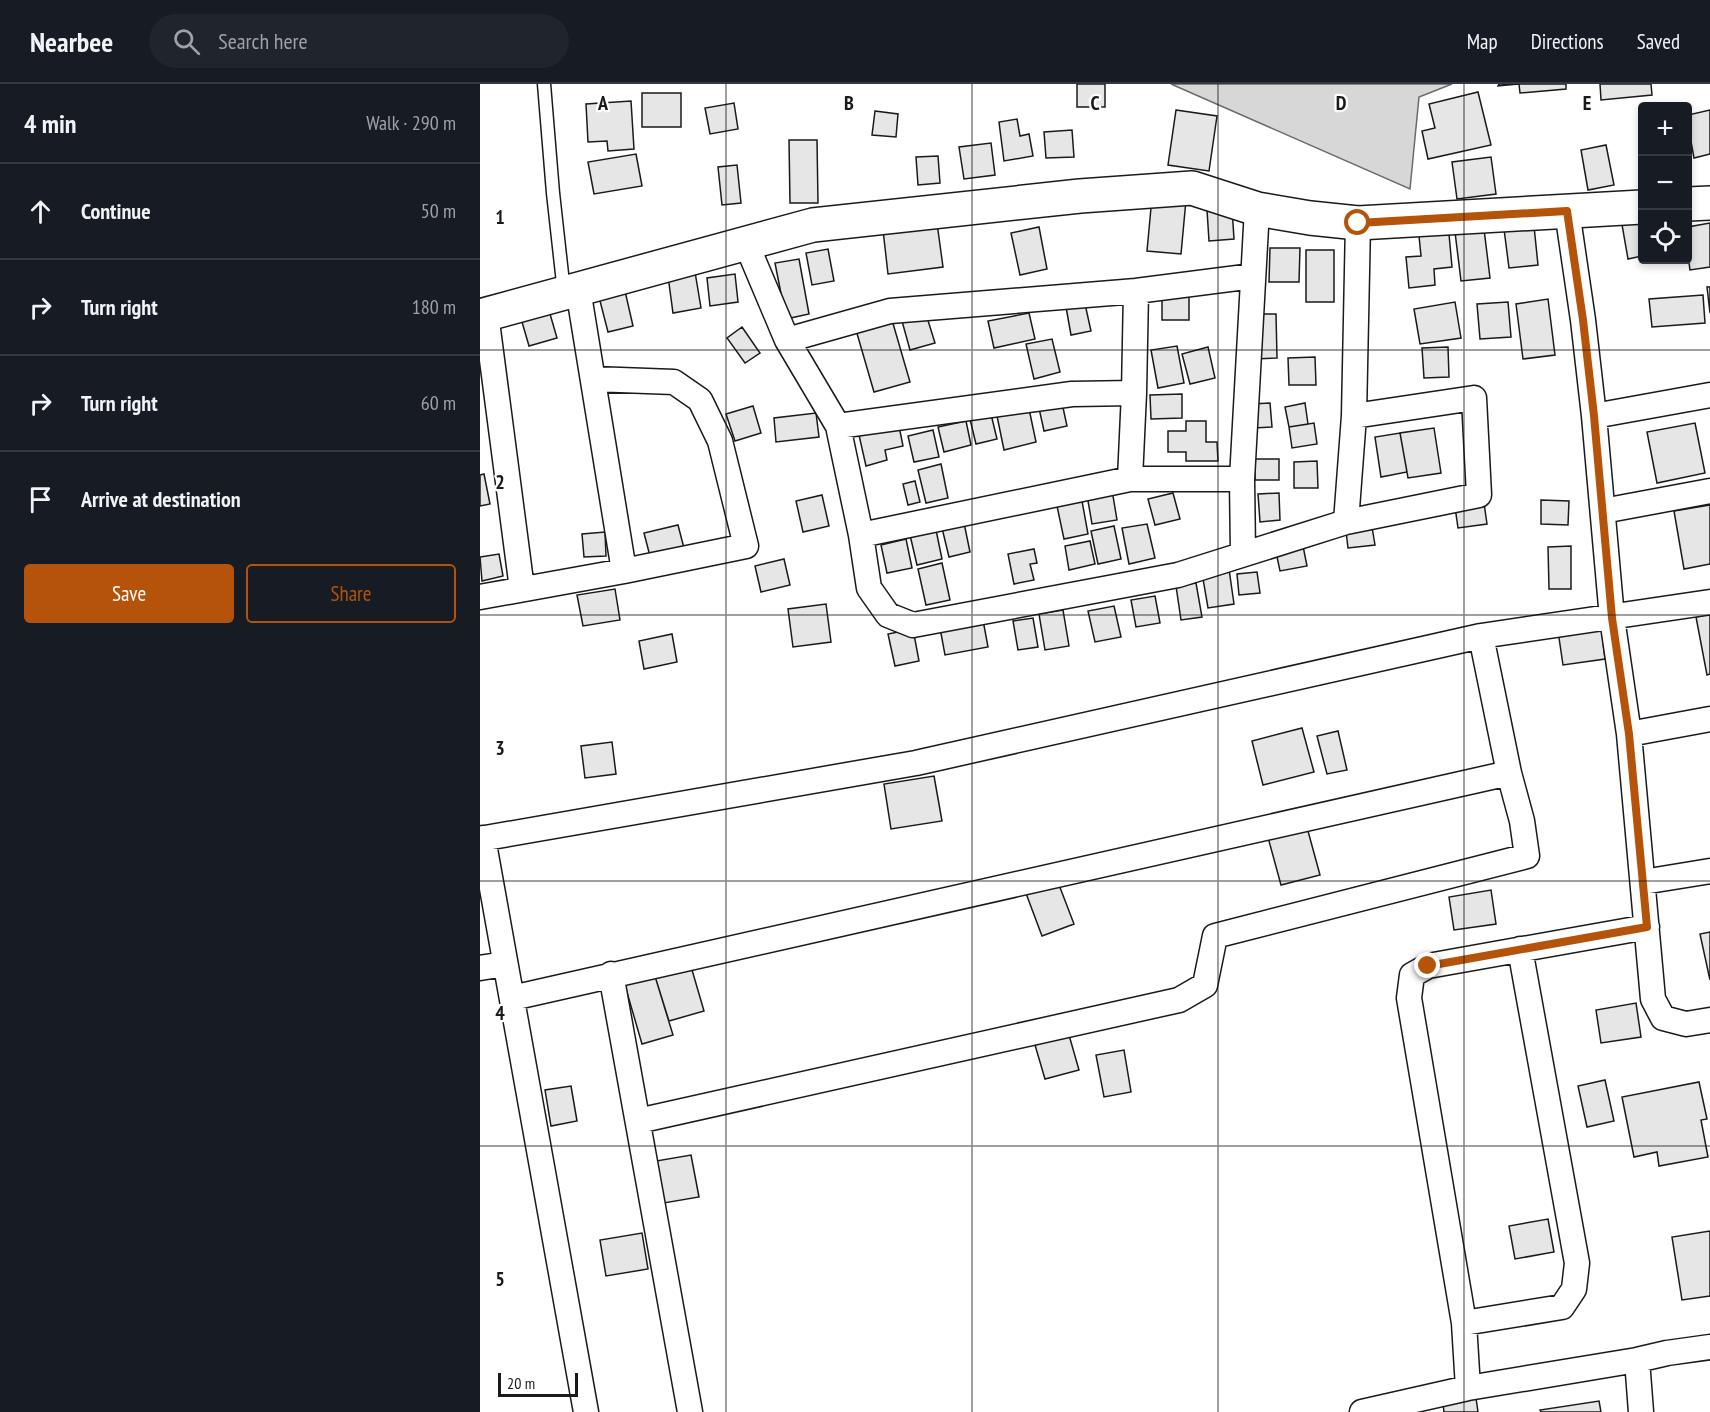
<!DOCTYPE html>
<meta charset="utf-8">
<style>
body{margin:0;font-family:"PT Sans Narrow",sans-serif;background:#20242c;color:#f1f3f6}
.controls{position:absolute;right:18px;top:18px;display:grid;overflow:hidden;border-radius:6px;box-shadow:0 3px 9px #0003}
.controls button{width:54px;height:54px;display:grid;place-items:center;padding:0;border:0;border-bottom:2px solid #363941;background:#171b24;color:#f1f3f6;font:30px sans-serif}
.scale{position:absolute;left:18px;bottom:15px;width:80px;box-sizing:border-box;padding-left:6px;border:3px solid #1a1a1a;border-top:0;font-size:16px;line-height:21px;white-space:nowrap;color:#1a1a1a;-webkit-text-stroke:4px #fff;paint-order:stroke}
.stop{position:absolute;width:18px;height:18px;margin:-14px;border:4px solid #b45309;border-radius:50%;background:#fff}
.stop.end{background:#b45309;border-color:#fff;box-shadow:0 2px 6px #0008}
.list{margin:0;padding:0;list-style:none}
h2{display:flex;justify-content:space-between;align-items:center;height:78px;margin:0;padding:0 24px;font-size:26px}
h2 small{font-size:20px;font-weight:400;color:#9ea1a6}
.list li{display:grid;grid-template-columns:39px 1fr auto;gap:18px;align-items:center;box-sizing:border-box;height:96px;padding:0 24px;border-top:2px solid #363941}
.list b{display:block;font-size:22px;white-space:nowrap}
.list em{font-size:20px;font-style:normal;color:#9ea1a6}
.actions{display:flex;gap:12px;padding:18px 24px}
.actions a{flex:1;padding:14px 0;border:2px solid #b45309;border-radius:6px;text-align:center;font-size:21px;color:#b45309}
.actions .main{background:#b45309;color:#fff}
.icon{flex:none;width:33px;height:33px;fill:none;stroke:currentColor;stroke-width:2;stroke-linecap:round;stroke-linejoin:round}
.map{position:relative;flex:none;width:1230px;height:1328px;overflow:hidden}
header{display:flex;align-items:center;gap:36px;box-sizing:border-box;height:84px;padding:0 30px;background:#171b24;border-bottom:2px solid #363941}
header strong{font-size:28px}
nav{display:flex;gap:33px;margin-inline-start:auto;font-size:21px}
.search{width:420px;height:54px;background:#20242c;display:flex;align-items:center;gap:15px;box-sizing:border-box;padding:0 21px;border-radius:33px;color:#9ea1a6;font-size:22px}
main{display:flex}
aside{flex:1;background:#171b24}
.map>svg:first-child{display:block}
.water{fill:#d7d7d7;stroke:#6a6a6a;stroke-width:1.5}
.building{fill:#e6e6e6;stroke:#1a1a1a;stroke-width:1.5}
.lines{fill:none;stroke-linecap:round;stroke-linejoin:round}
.lane-casing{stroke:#1a1a1a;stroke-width:15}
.street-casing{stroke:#1a1a1a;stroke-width:27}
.secondary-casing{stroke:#1a1a1a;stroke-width:36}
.lane{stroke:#fff;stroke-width:12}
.street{stroke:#fff;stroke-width:24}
.secondary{stroke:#fff;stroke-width:33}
.route{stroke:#b45309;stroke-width:8}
.grid{fill:none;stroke:#1a1a1a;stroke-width:1.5;stroke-opacity:0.55}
.grid-label{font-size:20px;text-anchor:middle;font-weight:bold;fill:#1a1a1a;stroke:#fff;stroke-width:4.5;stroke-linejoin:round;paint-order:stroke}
</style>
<header>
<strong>Nearbee</strong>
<div class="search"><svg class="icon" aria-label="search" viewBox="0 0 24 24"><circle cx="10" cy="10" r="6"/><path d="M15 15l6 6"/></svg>Search here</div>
<nav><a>Map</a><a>Directions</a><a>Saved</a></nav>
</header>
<main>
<aside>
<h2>4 min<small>Walk · 290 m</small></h2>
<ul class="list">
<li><svg class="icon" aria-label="ahead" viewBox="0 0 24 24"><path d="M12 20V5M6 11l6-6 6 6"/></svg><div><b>Continue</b></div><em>50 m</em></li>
<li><svg class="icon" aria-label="right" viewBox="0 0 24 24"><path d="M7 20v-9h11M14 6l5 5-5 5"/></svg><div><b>Turn right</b></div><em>180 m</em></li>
<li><svg class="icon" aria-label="right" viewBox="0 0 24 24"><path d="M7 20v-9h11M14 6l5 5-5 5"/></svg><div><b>Turn right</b></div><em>60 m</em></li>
<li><svg class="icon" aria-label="arrive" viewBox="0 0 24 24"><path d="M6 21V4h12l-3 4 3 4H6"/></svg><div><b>Arrive at destination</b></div></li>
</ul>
<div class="actions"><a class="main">Save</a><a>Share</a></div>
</aside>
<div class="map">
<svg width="1230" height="1328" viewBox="0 0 1230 1328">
<rect width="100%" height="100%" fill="#fff"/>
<!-- water -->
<path class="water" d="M691 0H972L939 13 930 105Z"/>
<!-- building -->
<path class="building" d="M597 0H625V23H597Z
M1019 0H1086V5L1040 9 1039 0 1018 2Z
M1120 0H1171L1172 11 1121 16Z
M998 8 1011 61 948 75 942 47 955 44 949 20Z
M162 9H201V43H162Z
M151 17 154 65 128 67 127 57 108 58 106 20Z
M254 19 258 45 230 50 225 24Z
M696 26 737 32 729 87 688 81Z
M1230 26V70L1214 74 1208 41V31Z
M395 27 418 30 416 53 392 51Z
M537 35 540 52 549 50 553 72 524 77 519 38Z
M592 46 594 73 566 74 564 48Z
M309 56H337L338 119H310Z
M511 59 515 91 484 95 479 63Z
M1126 61 1134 101 1108 106 1101 66Z
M156 70 162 102 114 110 108 78Z
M458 72 460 99 438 101 436 73Z
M1011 73 1016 110 977 115 972 78Z
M257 81 261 119 242 121 238 83Z
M672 113 706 116 701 170 667 167Z
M752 124 754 155 729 157 727 126Z
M1162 131V172L1148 175 1141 135Z
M457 139 463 183 408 190 403 146Z
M1230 139V183L1210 186 1208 172V143Z
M1054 142 1058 181 1029 184 1024 145Z
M559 143 567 185 540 191 531 149Z
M1004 145 1010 194 981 197 975 148Z
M969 150 972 183 954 185 955 201 929 204 926 173 941 172 939 152Z
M790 164H820L819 198H789Z
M348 165 354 197 332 201 326 169Z
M826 166H854V218H826Z
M319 175 329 230 306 235 295 179Z
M215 188 221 224 193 229 188 192Z
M255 190 258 218 230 222 227 194Z
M1227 203H1230V229Z
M145 207 153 242 128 248 119 213Z
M682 208H709V236H682Z
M1223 211 1225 239 1172 243 1169 215Z
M1068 215 1075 271 1043 275 1036 220Z
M975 218 981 254 940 260 934 225Z
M1028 218 1031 253 1000 255 997 220Z
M605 220 611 247 591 251 586 223Z
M68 223 77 254 49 262 40 231Z
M549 229 555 255 514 264 508 237Z
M446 230 455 259 430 266 422 237Z
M772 230H796L797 274 773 275Z
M412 236 430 298 394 308 376 246Z
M262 243 280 269 265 279 247 254Z
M572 255 580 288 554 295 546 260Z
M697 262 704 299 678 304 671 266Z
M728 263 735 294 710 300 702 270Z
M968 263 969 293 944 294 942 264Z
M835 273 836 301H809L808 274Z
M702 310V334L671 335 670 311Z
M582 319 587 342 564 347 559 324Z
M790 319 792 343 774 344 772 320Z
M825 319 828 340 809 343 805 323Z
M548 320 556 358 524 366 516 327Z
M273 322 281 349 255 357 246 330Z
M510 326 517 355 496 360 489 331Z
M336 329 339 353 296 358 294 334Z
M486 337 491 361 464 368 458 343Z
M706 337H726V358H737L738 377H706V368H688V347H706Z
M834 339 837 360 812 364 809 343Z
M1215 339 1225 389 1177 399 1167 348Z
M419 342 423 362 405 366 407 376 386 382 379 351Z
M954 344 961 389 928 394 920 349Z
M453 346 459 373 434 378 428 352Z
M920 349 927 388 901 393 895 353Z
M775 375H799V396H775Z
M837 377 838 404H814V378Z
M461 380 468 414 446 419 438 386Z
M4 390 10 420 0 422V391Z
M435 397 440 418 428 421 423 400Z
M632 406 637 436 612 440 607 411Z
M693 409 700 435 675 441 668 415Z
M799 409 800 436 780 438 778 410Z
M342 411 349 442 323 448 316 417Z
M1061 416 1089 417 1088 441 1061 440Z
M602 417 608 450 584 455 577 422Z
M1004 419 1007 440 978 444 975 423Z
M1230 421V480L1204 485 1194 427Z
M484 439 490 468 469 473 462 444Z
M667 440 675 474 649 480 642 444Z
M198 441 205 468 171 476 164 449Z
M634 442 641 475 618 480 611 447Z
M892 443 895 461 868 464 866 447Z
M456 446 462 475 437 481 430 451Z
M125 448 126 472 104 473 102 450Z
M426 455 432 484 407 489 401 461Z
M610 457 615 480 589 486 585 462Z
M823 462 827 482 800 487 796 468Z
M1091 462V505H1069L1068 463Z
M554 465 557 479 550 480 554 496 534 500 528 470Z
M19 470 23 492 2 497 0 473Z
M304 475 310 501 281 508 275 482Z
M462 479 470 516 446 521 438 485Z
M749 485 754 520 728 524 722 489Z
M777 488 780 509 759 511 757 490Z
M716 499 722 533 701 536 696 502Z
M135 505 140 536 103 542 97 511Z
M675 512 680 539 656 543 651 516Z
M346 520 351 558 313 563 308 525Z
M634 522 641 553 615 558 608 527Z
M583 526 589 562 565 566 559 530Z
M1230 530V590L1227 591 1216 533Z
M553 534 558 563 538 566 533 537Z
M503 536 508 563 465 571 460 544Z
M1121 541 1125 575 1083 581 1078 547Z
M433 545 439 577 415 582 408 550Z
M192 550 197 578 164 585 159 557Z
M822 644 834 688 783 701 772 657Z
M858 647 867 686 847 690 837 652Z
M132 658 136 690 105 694 101 662Z
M454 692 462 737 411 745 404 700Z
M825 736 840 791 801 801 786 746Z
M576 793 594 840 562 852 544 804Z
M1011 806 1016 840 974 846 969 813Z
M1230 848V896L1220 850Z
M210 879 224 927 189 937 174 889Z
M174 889 193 951 162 960 144 898Z
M1156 919 1161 953 1121 959 1116 926Z
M589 951 599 986 565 995 555 961Z
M644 966 651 1008 624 1013 616 971Z
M1125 996 1134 1037 1107 1043 1098 1002Z
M1219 998 1227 1035 1221 1036 1228 1073 1179 1082 1177 1068 1154 1073 1142 1013Z
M91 1002 97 1037 71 1042 65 1006Z
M211 1071 219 1113 184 1119 176 1077Z
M1068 1135 1074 1168 1035 1175 1029 1142Z
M1230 1147V1212L1202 1216 1192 1153Z
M162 1149 168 1185 126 1192 120 1156Z
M996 1314 998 1328H964L963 1319Z
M1119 1317 1121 1328H1061L1060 1326Z"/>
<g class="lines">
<defs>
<path id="lane" d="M64 0 73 109 84 208"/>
<path id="street" d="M1087 127 1103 236 1114 332 1132 534 1149 650 1173 915 1183 934 1206 940 1230 936
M266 159 307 256 358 342 381 451 389 504 408 531 433 541 698 491 866 438 999 411 994 314 874 332
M98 205 144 487
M6 230 42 505
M307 256 410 227 656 207 773 192
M1114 332 1230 311
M358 342 592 310 654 309 656 207
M650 395 654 309
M1123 427 1230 407
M866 438 874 332 878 139
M381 451 650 395H762
M763 469 762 395 777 125
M0 513 144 487 266 462 240 357 220 316 194 298 113 295
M1149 650 1230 635
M3 754 106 1328
M0 755 436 679 1001 552 1230 518
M1163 798 1230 787
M0 884 25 880
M131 890 210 1328
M32 914 1029 689
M158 1037 699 916 725 901 735 852 1047 772 1042 737 1029 689 1001 552
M984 1239 1082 1223 1094 1205 1097 1179 1040 865
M1157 1276 1161 1328
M988 1304 984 1239 929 914 932 891 948 882 1167 843
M882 1328 988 1304 1157 1276 1187 1269 1230 1263"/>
<path id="secondary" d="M1208 120 1230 119
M0 232 333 141 600 112 712 104 777 125 830 134 878 139 1162 123"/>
</defs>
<!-- lane casing -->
<use href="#lane" class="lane-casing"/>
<!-- street casing -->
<use href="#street" class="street-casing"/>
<!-- secondary casing -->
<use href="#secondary" class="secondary-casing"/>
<!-- lane -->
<use href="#lane" class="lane"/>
<!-- street -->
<use href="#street" class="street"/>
<!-- secondary -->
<use href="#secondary" class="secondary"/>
</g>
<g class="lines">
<!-- route -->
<path class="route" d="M878 139 1087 127 1103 236 1114 332 1132 534 1149 650 1167 843 948 882"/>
</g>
<!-- grid -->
<path class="grid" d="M246 0V1328M492 0V1328M738 0V1328M984 0V1328M0 266H1230M0 531H1230M0 797H1230M0 1062H1230"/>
<g class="grid-label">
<text x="123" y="26">A</text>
<text x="369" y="26">B</text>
<text x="615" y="26">C</text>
<text x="861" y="26">D</text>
<text x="1107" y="26">E</text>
<text x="20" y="140">1</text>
<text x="20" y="405">2</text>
<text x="20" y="671">3</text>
<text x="20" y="936">4</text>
<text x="20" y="1202">5</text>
</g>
</svg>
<div class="controls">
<button>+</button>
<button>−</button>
<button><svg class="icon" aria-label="locate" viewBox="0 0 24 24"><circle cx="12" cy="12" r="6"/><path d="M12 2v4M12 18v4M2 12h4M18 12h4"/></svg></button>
</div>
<div class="scale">20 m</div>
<div class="stop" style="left:878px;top:139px"></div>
<div class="stop end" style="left:948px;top:882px"></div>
</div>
</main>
